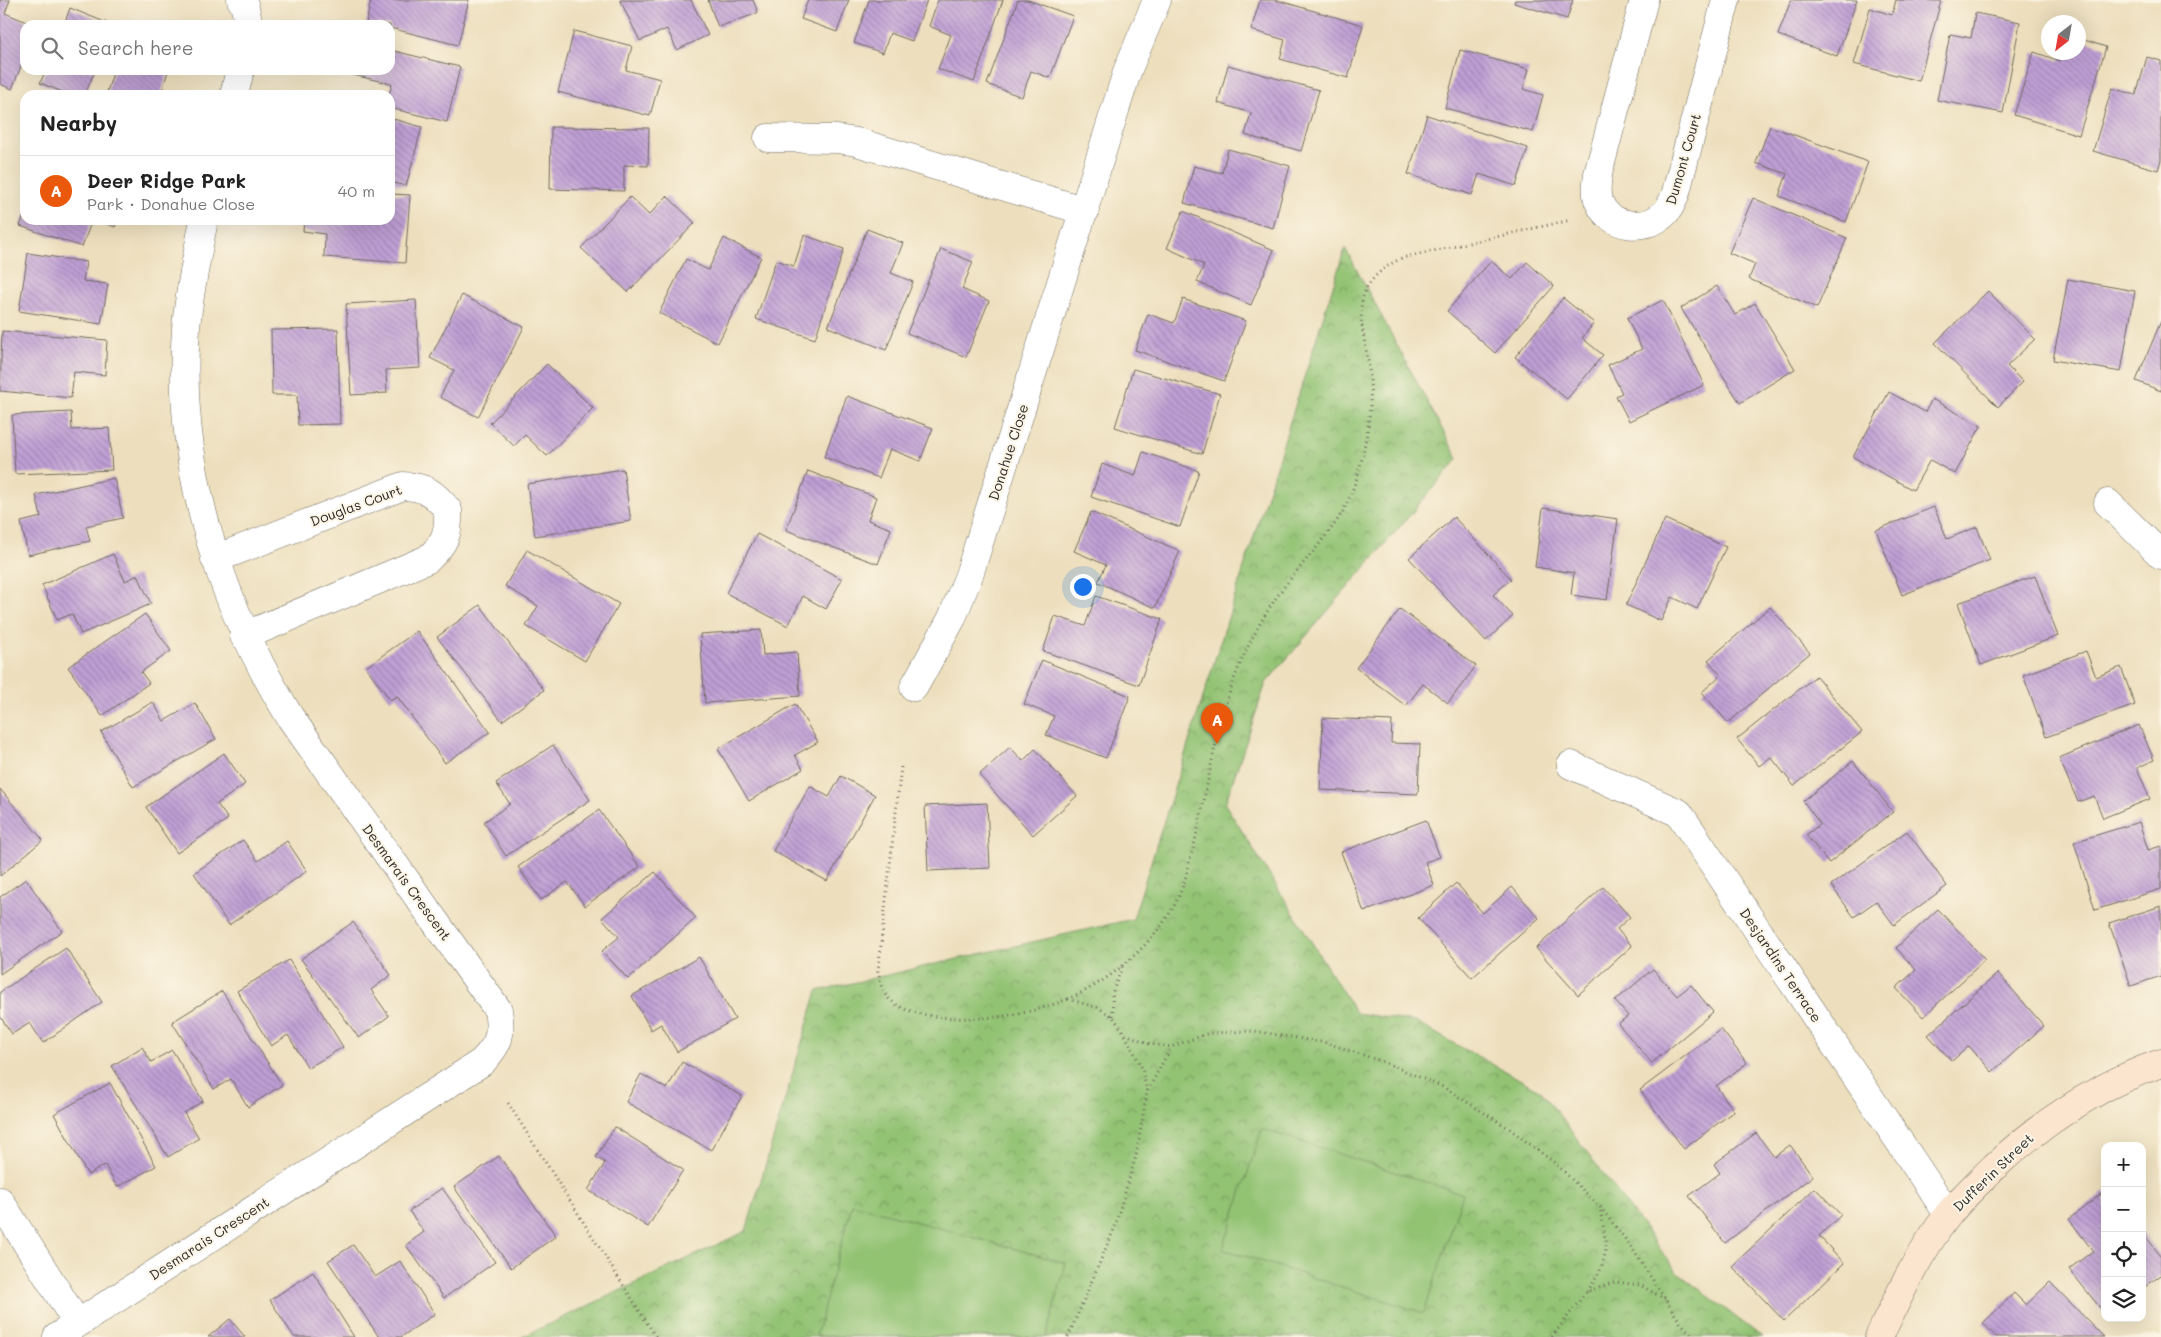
<!DOCTYPE html>
<meta charset="utf-8">
<style>
body{margin:0;font-family:Mali,sans-serif;background:#f6f6f6;color:#222}
.controls{position:absolute;right:15px;bottom:15px;display:grid;overflow:hidden;border-radius:10px;box-shadow:0 5px 20px #0002}
.controls button{width:45px;height:45px;display:grid;place-items:center;padding:0;border:0;border-bottom:1px solid #e0e0e0;background:#fff;color:#222;font:25px sans-serif}
.compass{position:absolute;left:2041px;top:15px;width:45px;height:45px;border-radius:50%;background:#fff;box-shadow:0 5px 20px #0002;rotate:211deg}
.you{position:absolute;left:1082px;top:586px;width:18px;height:18px;margin:-12px;border:4px solid #fff;border-radius:50%;background:#1a73e8;box-shadow:0 0 0 8px #1a73e833}
.badge{display:grid;place-items:center;width:32px;height:32px;border-radius:50%;background:#ea580c;color:#fff;font-size:16px;font-weight:700}
.pin{position:absolute;translate:-50% -41px;filter:drop-shadow(0 1px 2px #0008)}
.pin::after{content:'';position:absolute;top:26px;width:18px;height:15px;background:inherit;clip-path:polygon(0 0,100% 0,50% 100%)}
.list{margin:0;padding:0;list-style:none}
h2{display:flex;justify-content:space-between;align-items:center;height:65px;margin:0;padding:0 20px;font-size:21px}
h2 small{font-size:16px;font-weight:400;color:#767676}
.list li{display:grid;grid-template-columns:32px 1fr auto;gap:15px;align-items:center;box-sizing:border-box;height:70px;padding:0 20px;border-top:1px solid #e0e0e0}
.list b{display:block;font-size:19px;white-space:nowrap}
.list p{margin:0;font-size:16px;white-space:nowrap;color:#767676}
.list em{font-size:16px;font-style:normal;color:#767676}
.icon{flex:none;width:28px;height:28px;fill:none;stroke:currentColor;stroke-width:2;stroke-linecap:round;stroke-linejoin:round}
.map{position:relative;flex:none;width:2161px;height:1337px;overflow:hidden}
.search{position:absolute;background:#fff;box-shadow:0 5px 20px #0002;left:20px;top:20px;width:375px;height:55px;display:flex;align-items:center;gap:12px;box-sizing:border-box;padding:0 18px;border-radius:15px;color:#767676;font-size:19px}
.panel{position:absolute;background:#fff;box-shadow:0 5px 20px #0002;left:20px;top:90px;width:375px;height:135px;border-radius:15px}
.map>svg:first-child{display:block}
.park{fill:url(#park-crowns);stroke:#5e774f}
.pitch{fill:#92c373;stroke:#5e774f}
.building{fill:url(#building-back-hatch)}
.lines{fill:none;stroke-linecap:round;stroke-linejoin:round}
.street-casing{stroke:#6f6a5e;stroke-width:29}
.secondary-casing{stroke:#6f6a5e;stroke-width:29}
.path{stroke:#6f6a5e;stroke-width:3;stroke-dasharray:1 4;stroke-linecap:butt}
.street{stroke:#fff;stroke-width:28}
.secondary{stroke:#fce5cf;stroke-width:28}
.labels{text-anchor:middle;dominant-baseline:central;stroke-width:4;stroke-linejoin:round;paint-order:stroke}
.street-label{font-size:14px;fill:#2b2b2b;stroke:#fcf5e5}
</style>
<div class="map">
<svg width="2161" height="1337" viewBox="0 0 2161 1337">
<defs>
<pattern id="park-crowns" width="20" height="18" patternUnits="userSpaceOnUse" patternTransform="scale(1.25)"><rect width="20" height="18" fill="#92c373"/><path d="M2 6a3 3 0 1 1 6 0M12 15a3 3 0 1 1 6 0" fill="none" stroke="#779f5f"/></pattern>
<pattern id="building-back-hatch" width="6" height="6" patternUnits="userSpaceOnUse" patternTransform="scale(1.25)"><rect width="6" height="6" fill="#bf9fd5"/><path d="M-1 5l2 2M0 0l6 6M5-1l2 2" fill="none" stroke="#9b82ad"/></pattern>
</defs>
<rect width="100%" height="100%" fill="#fcf5e5"/>
<filter id="ink" filterUnits="userSpaceOnUse"><feTurbulence type="fractalNoise" baseFrequency=".02" numOctaves="2"/><feDisplacementMap in="SourceGraphic" scale="10" xChannelSelector="R" yChannelSelector="G"/><feConvolveMatrix kernelMatrix="1 2 1 2 8 2 1 2 1" color-interpolation-filters="sRGB"/></filter>
<filter id="wash" filterUnits="userSpaceOnUse"><feTurbulence type="fractalNoise" baseFrequency=".0096" numOctaves="4" result="noise"/><feDisplacementMap in="SourceGraphic" scale="20" xChannelSelector="R" yChannelSelector="G"/><feGaussianBlur stdDeviation="1.12" result="paint"/><feColorMatrix in="noise" values="0 0 0 0 0 0 0 0 0 0 0 0 0 0 0 0 0 1.4 0 .05"/><feComposite in="paint" operator="in"/></filter>
<g filter="url(#wash)">
<rect width="100%" height="100%" fill="#eddfbd"/>
<!-- park -->
<path class="park" d="M1345 248 1458 459 1266 683 1225 804 1356 1013 1415 1022 1541 1091 1678 1273 1762 1337H522L746 1231 817 991 1133 919Z"/>
<!-- pitch -->
<path class="pitch" d="M1262 1129 1463 1194 1424 1313 1223 1249Z
M852 1204 1066 1263 1046 1337 816 1336Z"/>
<g id="blocks">
<!-- building -->
<path class="building" d="M0 0H10L5 13 34 25H25V56L12 89 0 84Z
M371 0H469L458 45 390 28V25L366 23Z
M620 0H691L708 35 677 50 667 29 640 41Z
M708 0H753L758 13 718 27Z
M808 0H849L837 32 801 19Z
M869 0H927L912 41 890 33 883 53 854 43Z
M938 0H1003L974 82 938 69 951 35 929 26Z
M1018 0H1028L1073 16 1050 78 1031 71 1022 97 987 84Z
M1260 0H1276L1363 25 1348 78 1280 59 1285 40 1251 30Z
M1515 0H1573L1567 19 1514 3Z
M1791 0H1857L1837 56 1778 35Z
M1896 0 1941 1 1919 81 1854 64 1870 8 1892 15Z
M70 8 112 25H64Z
M1975 13 2020 22 2003 113 1937 100 1950 34 1971 38Z
M574 31 632 46 626 70 660 79 650 116 558 92Z
M2078 38 2106 47 2079 135 2014 115 2034 52 2060 61 2063 52H2078Z
M390 50 460 67 447 122 390 108 389 95 392 84 349 74 350 70H390Z
M1460 50 1529 69 1523 89 1543 95 1533 132 1445 108Z
M2147 57 2161 61V160L2158 170 2093 151 2112 88 2136 95Z
M1228 65 1319 90 1301 151 1245 135 1251 113 1218 103Z
M46 70H95L85 95H70L40 83Z
M114 70H166L168 71 161 95H106Z
M1427 115 1528 148 1516 186 1479 174 1472 195 1408 174Z
M390 118 422 127 406 186 390 182Z
M1770 126 1868 162 1846 222 1779 196 1787 174 1756 163Z
M551 127 649 128 648 166 624 165V191L550 189Z
M1228 149 1290 166 1273 228 1184 203 1194 166 1222 173Z
M390 194 410 195 405 263 324 257 325 234 303 231 304 220H390Z
M667 196 695 223 628 292 581 248 630 197 649 215Z
M1753 198 1847 238 1817 308 1749 279 1755 264 1729 253Z
M1183 211 1274 250 1251 305 1197 282 1204 265 1167 248Z
M25 213V220H92L82 247 20 226Z
M96 220H117L115 227Z
M867 229 903 243 891 273 913 282 886 350 828 327Z
M804 235 844 249 815 339 756 319 776 260 794 266Z
M724 238 761 257 718 343 659 313 686 259 708 270Z
M941 249 973 262 962 289 989 301 966 357 907 333Z
M28 253 86 262 83 281 108 284 101 324 19 311Z
M1491 261 1512 279 1527 262 1554 286 1495 353 1447 311Z
M2068 279 2135 291 2121 372 2053 360Z
M1717 286 1735 315 1755 303 1795 369 1740 403 1681 308Z
M1988 291 2035 339 2007 366 2023 382 1998 407 1935 343Z
M462 295 524 327 478 417 440 397 454 370 430 358Z
M1563 298 1594 323 1582 338 1603 355 1567 399 1515 357Z
M1183 299 1246 321 1224 381 1135 350 1148 314 1174 323Z
M416 300 420 368 386 370 387 393 351 395 346 304Z
M1663 300 1704 385 1629 421 1616 396 1622 393 1608 365 1642 349 1627 318Z
M2161 321V391L2136 381Z
M338 329 340 424 298 425 297 395H272L271 330Z
M2 331 107 340 105 375 74 372 71 398 0 391Z
M547 364 593 408 547 456 525 435 514 446 490 423Z
M1133 369 1220 394 1202 454 1115 427Z
M1889 392 1925 412 1932 399 1981 426 1955 474 1930 460 1913 490 1853 457Z
M847 396 933 428 920 461 890 449 879 478 824 457Z
M71 412 72 430 109 428 112 470 15 474 12 415Z
M1143 452 1199 471 1180 527 1091 497 1102 464 1135 476Z
M623 469 631 521 535 536 527 484Z
M808 471 876 497 868 520 891 529 878 564 786 530Z
M114 478 123 518 86 526 90 541 28 555 21 522 41 517 36 495Z
M1934 507 1947 539 1977 527 1990 560 1902 595 1876 530Z
M1543 508 1618 519 1607 600 1571 595 1574 573 1535 567Z
M1091 512 1180 551 1155 608 1098 582 1106 565 1074 551Z
M1454 517 1511 579 1493 595 1513 616 1486 641 1409 558Z
M1665 519 1726 547 1697 609 1672 597 1661 621 1626 605Z
M757 534 842 579 826 609 803 596 788 626 726 593Z
M527 550 619 604 585 661 526 626 538 606 505 586Z
M113 554 125 581 138 575 151 604 81 634 72 614 57 620 42 585Z
M2035 576 2058 636 1981 665 1958 603Z
M1096 596 1162 619 1139 685 1043 651 1055 616 1085 626Z
M480 605 544 690 502 721 437 637Z
M1770 607 1810 653 1728 723 1702 692 1721 675 1708 660Z
M1400 609 1476 666 1448 703 1423 684 1406 706 1356 668Z
M145 614 171 651 141 672 149 683 102 716 68 667Z
M761 630 763 655 797 652 800 696 705 703 700 634Z
M417 631 490 732 445 763 397 696 390 700 366 667Z
M2086 651 2096 677 2121 667 2135 705 2046 737 2023 675Z
M1042 660 1130 696 1106 758 1046 735 1054 716 1024 704Z
M1816 676 1862 732 1794 786 1771 757 1759 766 1737 739Z
M153 702 164 721 195 703 216 739 133 787 101 732Z
M795 704 818 742 795 755 803 769 749 801 718 749Z
M1323 718 1392 721 1391 743 1420 744 1418 794 1320 790Z
M2139 725 2154 760 2137 768 2150 799 2103 818 2094 796 2078 802 2059 758Z
M553 745 590 800 506 856 484 822 510 804 496 783Z
M1010 747 1023 761 1035 749 1077 796 1033 835 979 775Z
M224 753 245 784 217 804 228 819 177 853 146 807Z
M1853 761 1893 812 1829 863 1806 835 1820 824 1803 801Z
M841 776 875 795 827 881 773 851 810 786 829 797Z
M0 789 43 840 0 876Z
M987 803 990 868 928 871 925 806Z
M599 810 640 867 585 906 567 882 541 900 518 867Z
M1426 820 1440 857 1425 862 1434 885 1364 912 1341 852Z
M2139 822 2148 850 2161 846V889L2095 910 2074 842Z
M1907 831 1947 886 1894 925 1876 901 1854 917 1831 885Z
M243 840 258 861 287 841 307 871 229 925 194 873Z
M655 872 696 918 628 979 602 951 619 937 602 918Z
M26 879 62 931 0 974V897Z
M1456 883 1483 913 1512 887 1539 918 1472 978 1418 918Z
M1603 887 1630 917 1617 929 1632 946 1578 995 1536 948Z
M2161 906V976L2131 986 2109 923Z
M1938 909 1985 960 1923 1017 1896 988 1916 970 1896 948Z
M353 922 391 975 371 990 389 1016 359 1038 301 959Z
M66 948 102 1002 43 1043 30 1023 12 1034 0 1016V992Z
M699 957 735 1019 677 1052 661 1024 651 1030 632 996Z
M289 960 343 1047 308 1068 288 1035 271 1046 237 991Z
M1653 969 1677 996 1691 985 1713 1012 1652 1063 1618 1024 1628 1016 1615 1001Z
M1998 973 2044 1026 1992 1072 1969 1046 1952 1061 1928 1035Z
M222 991 282 1085 248 1107 231 1079 214 1089 172 1022Z
M1721 1029 1747 1063 1716 1086 1734 1111 1684 1149 1640 1090Z
M142 1047 151 1062 172 1050 203 1101 184 1113 199 1138 168 1157 112 1066Z
M682 1062 742 1096 711 1150 626 1102 641 1074 667 1089Z
M110 1083 156 1166 117 1187 105 1165 88 1175 54 1114Z
M615 1127 683 1170 648 1227 588 1190 605 1163 596 1157Z
M1756 1133 1774 1157 1790 1145 1813 1176 1725 1243 1689 1196 1720 1173 1714 1164Z
M499 1156 556 1236 511 1268 454 1187Z
M442 1188 495 1262 444 1298 406 1245 424 1232 409 1211Z
M1815 1188 1841 1215 1819 1236 1844 1263 1784 1321 1732 1266Z
M2105 1191V1314L2069 1269 2093 1251 2069 1219Z
M2142 1232 2161 1256V1275L2142 1289Z
M353 1245 375 1277 400 1261 435 1314 401 1337H379L328 1261Z
M313 1272 354 1337H294L270 1300Z
M2050 1282 2104 1337H1996L1983 1323 2014 1293 2026 1305Z
M230 1319 245 1337H208Z"/>
</g>
</g>
<g filter="url(#ink)">
<use href="#blocks" fill-opacity="0" stroke="#6f6a5e" stroke-width="1"/>
<g class="lines">
<defs>
<path id="street" d="M241 0 244 4 249 25
M1644 0 1598 174C1597 183 1595 194 1599 202 1609 228 1646 232 1665 213 1670 209 1672 201 1675 196L1726 0
M234 95 240 70
M768 138 837 139 857 142 1085 211
M2108 503 2161 555
M215 559 403 486C426 487 433 492 448 510 449 534 445 543 428 559L244 636
M914 687 952 618 969 575 1128 69 1157 0
M1571 765 1679 813 1948 1214
M0 1201 77 1323
M57 1337 482 1062C500 1043 502 1035 498 1010L290 717C218 600 176 466 186 328 189 292 197 256 204 220"/>
<path id="secondary" d="M1879 1337C1899 1295 1919 1252 1948 1215 1961 1198 1979 1182 1995 1166 2044 1121 2098 1085 2161 1063"/>
</defs>
<!-- street casing -->
<use href="#street" class="street-casing"/>
<!-- secondary casing -->
<use href="#secondary" class="secondary-casing"/>
<!-- path -->
<path class="path" d="M901 767 878 971C880 977 880 986 884 992 899 1019 956 1019 984 1018 1028 1015 1073 1002 1109 976 1137 956 1162 930 1177 900 1185 885 1188 865 1193 849 1210 783 1216 713 1246 651 1256 630 1267 610 1281 591 1299 567 1321 544 1338 519 1352 498 1361 468 1365 443 1370 420 1372 393 1369 368 1367 348 1356 313 1364 294 1371 276 1386 266 1402 258L1571 220
M1068 999 1099 1008 1113 1017 1125 1034 1150 1044 1171 1047 1209 1033 1254 1031 1327 1043 1381 1061 1443 1087 1507 1127 1556 1164 1600 1207 1630 1245 1680 1322 1694 1337
M1113 1016 1112 994 1122 967
M1125 1035 1142 1068 1147 1091
M508 1103 656 1337
M1587 1292C1611 1257 1607 1249 1600 1208
M1068 1337 1114 1229 1136 1156 1147 1092 1171 1047
M1552 1337 1586 1292 1615 1282 1640 1285 1665 1299"/>
<!-- street -->
<use href="#street" class="street"/>
<!-- secondary -->
<use href="#secondary" class="secondary"/>
</g>
</g>
<g class="labels">
<!-- street labels -->
<g class="street-label">
<text transform="translate(1683 159) rotate(-74)">Dumont Court</text>
<text transform="translate(1008 452) rotate(-72)">Donahue Close</text>
<text transform="translate(356 505) rotate(-20)">Douglas Court</text>
<text transform="translate(407 882) rotate(54)">Desmarais Crescent</text>
<text transform="translate(1781 965) rotate(56)">Desjardins Terrace</text>
<text transform="translate(1993 1172) rotate(-44)">Dufferin Street</text>
<text transform="translate(209 1238) rotate(-33)">Desmarais Crescent</text>
</g>
</g>
</svg>
<div class="controls">
<button>+</button>
<button>−</button>
<button><svg class="icon" aria-label="locate" viewBox="0 0 24 24"><circle cx="12" cy="12" r="6"/><path d="M12 2v4M12 18v4M2 12h4M18 12h4"/></svg></button>
<button><svg class="icon" aria-label="layers" viewBox="0 0 24 24"><path d="M12 4l9 5-9 5-9-5zM3 14l9 5 9-5"/></svg></button>
</div>
<svg class="compass" viewBox="-18 -18 36 36"><path d="M0-13l5 13h-10z" fill="#e53935"/><path d="M0 13l5-13h-10z" fill="#767676"/></svg>
<div class="you"></div>
<div class="pin badge" style="left:1217px;top:744px">A</div>
<div class="search"><svg class="icon" aria-label="search" viewBox="0 0 24 24"><circle cx="10" cy="10" r="6"/><path d="M15 15l6 6"/></svg>Search here</div>
<section class="panel">
<h2>Nearby<small></small></h2>
<ul class="list">
<li><span class="badge">A</span><div><b>Deer Ridge Park</b><p>Park · Donahue Close</p></div><em>40 m</em></li>
</ul>
</section>
</div>
